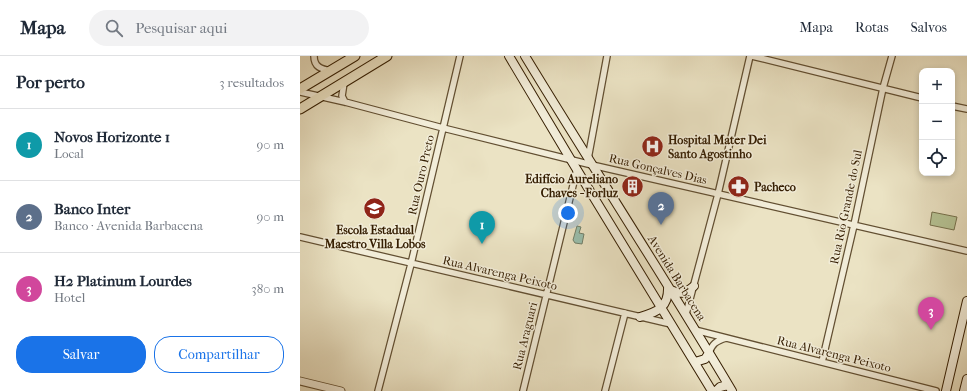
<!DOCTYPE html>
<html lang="pt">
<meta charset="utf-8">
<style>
body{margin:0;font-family:"IM FELL French Canon",serif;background:#f2f2f3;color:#1f2937}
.controls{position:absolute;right:12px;top:12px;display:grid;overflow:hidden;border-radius:8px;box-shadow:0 2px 6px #0003}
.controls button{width:36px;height:36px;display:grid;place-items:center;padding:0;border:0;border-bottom:1px solid #e0e1e3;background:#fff;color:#1f2937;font:20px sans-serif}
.you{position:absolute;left:268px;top:157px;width:14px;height:14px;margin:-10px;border:3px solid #fff;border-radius:50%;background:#1a73e8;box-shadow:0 0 0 6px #1a73e833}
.badge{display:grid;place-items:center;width:26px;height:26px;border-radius:50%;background:#1a73e8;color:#fff;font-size:13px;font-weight:700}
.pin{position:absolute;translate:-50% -33px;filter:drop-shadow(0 1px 2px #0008)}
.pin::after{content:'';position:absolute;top:21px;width:14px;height:12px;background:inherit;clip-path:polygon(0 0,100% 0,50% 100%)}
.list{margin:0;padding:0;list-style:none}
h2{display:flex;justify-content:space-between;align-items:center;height:52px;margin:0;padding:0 16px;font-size:17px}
h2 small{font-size:13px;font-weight:400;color:#747a83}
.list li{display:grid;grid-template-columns:26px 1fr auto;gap:12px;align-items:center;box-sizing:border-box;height:72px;padding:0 16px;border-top:1px solid #e0e1e3}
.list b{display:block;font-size:15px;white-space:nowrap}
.list p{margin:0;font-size:13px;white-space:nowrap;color:#747a83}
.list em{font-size:13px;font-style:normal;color:#747a83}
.actions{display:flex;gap:8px;padding:12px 16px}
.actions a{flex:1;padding:9px 0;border:1px solid #1a73e8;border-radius:16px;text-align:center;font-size:14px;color:#1a73e8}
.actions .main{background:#1a73e8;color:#fff}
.icon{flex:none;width:22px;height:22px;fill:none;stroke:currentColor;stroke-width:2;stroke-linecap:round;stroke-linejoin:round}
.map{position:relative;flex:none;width:667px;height:335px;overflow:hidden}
header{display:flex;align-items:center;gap:24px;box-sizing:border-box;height:56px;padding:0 20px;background:#fff;border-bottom:1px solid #e0e1e3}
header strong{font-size:19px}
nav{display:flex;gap:22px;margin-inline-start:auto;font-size:14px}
.search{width:280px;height:36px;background:#f2f2f3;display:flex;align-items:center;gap:10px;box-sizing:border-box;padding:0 14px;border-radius:22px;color:#747a83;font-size:15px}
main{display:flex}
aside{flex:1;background:#fff}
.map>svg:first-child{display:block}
.green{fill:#b6c495;stroke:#76714c}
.water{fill:#99bfae;stroke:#717f69}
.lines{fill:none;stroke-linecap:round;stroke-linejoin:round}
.minor-casing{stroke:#624f32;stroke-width:8}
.tertiary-casing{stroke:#624f32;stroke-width:9}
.secondary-casing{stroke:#351e02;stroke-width:10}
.primary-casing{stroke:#351e02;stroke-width:11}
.minor{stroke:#f2edd9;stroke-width:5.5}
.tertiary{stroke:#f2edd9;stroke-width:7}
.secondary{stroke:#f2edd9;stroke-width:8}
.primary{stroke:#ebe3c4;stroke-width:9}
.labels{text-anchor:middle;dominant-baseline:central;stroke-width:3;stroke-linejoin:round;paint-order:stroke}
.poi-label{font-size:12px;font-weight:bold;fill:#351e02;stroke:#f2edd9;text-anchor:start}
.street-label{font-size:12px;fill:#351e02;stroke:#f2edd9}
</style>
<header>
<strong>Mapa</strong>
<div class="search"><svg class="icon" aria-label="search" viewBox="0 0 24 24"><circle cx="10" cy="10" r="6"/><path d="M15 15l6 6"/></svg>Pesquisar aqui</div>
<nav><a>Mapa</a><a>Rotas</a><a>Salvos</a></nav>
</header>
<main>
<aside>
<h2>Por perto<small>3 resultados</small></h2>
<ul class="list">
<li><span class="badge" style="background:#0f9aa8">1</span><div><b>Novos Horizonte 1</b><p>Local</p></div><em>90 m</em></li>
<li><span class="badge" style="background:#5c6f8a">2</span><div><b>Banco Inter</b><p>Banco · Avenida Barbacena</p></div><em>90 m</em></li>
<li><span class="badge" style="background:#d1479c">3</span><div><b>H2 Platinum Lourdes</b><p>Hotel</p></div><em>380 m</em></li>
</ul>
<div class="actions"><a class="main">Salvar</a><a>Compartilhar</a></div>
</aside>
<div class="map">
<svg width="667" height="335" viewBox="0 0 667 335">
<rect width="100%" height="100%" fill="#ebe3c4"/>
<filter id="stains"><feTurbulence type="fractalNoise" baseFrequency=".005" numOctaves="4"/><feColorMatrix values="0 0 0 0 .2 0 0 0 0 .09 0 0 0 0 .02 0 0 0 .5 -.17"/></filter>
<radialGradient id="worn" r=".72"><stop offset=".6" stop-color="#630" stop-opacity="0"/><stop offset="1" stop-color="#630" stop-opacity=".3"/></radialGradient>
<!-- green -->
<path class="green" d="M632 156 657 161 654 174 630 169Z"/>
<!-- water -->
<path class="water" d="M277 170 281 171 279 177 284 178 282 188 275 187 273 184Z"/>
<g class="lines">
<defs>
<path id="minor" d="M14 0C14 11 21 13 31 15
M452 0 622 42
M44 27 42 40 45 46
M0 36 45 46 143 72 292 109 667 195
M652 50 667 53
M288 103 307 0
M0 181 371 268
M386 258 418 138 450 0
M395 274 636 335
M409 297C412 288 416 285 426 282
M522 306 554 169 583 32 592 0
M78 335 111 208 160 0
M223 335 277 113
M305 335 325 257"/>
<path id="tertiary" d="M0 325 41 335"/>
<path id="secondary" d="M209 0 271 104 412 335
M225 0C293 112 365 222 432 335
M371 234C381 239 386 237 394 230
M340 261C358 256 369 251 368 230
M395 306 405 303 409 297
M416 335 420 331 428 329
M646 335 667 245
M664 335 667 323"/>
<path id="primary" d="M0 33 55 0
M0 53 87 0"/>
</defs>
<!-- minor casing -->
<use href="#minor" class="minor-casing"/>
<!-- tertiary casing -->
<use href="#tertiary" class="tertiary-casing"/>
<!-- secondary casing -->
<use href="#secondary" class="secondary-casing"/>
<!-- primary casing -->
<use href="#primary" class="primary-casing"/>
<!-- minor -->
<use href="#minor" class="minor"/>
<!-- tertiary -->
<use href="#tertiary" class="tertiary"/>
<!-- secondary -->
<use href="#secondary" class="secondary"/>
<!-- primary -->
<use href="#primary" class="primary"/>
</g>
<!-- icons -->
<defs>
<symbol id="hospital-disc" viewBox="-11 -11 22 22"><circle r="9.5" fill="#8f2418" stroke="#f2edd9"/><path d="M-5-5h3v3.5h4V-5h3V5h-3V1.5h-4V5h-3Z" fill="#fff"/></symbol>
<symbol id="building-disc" viewBox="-11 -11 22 22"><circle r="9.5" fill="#8f2418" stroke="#f2edd9"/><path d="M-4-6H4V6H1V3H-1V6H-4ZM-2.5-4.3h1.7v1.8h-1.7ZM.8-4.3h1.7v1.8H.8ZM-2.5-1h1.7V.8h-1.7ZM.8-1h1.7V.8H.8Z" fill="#fff"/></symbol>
<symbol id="pharmacy-disc" viewBox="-11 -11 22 22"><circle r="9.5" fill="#8f2418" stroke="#f2edd9"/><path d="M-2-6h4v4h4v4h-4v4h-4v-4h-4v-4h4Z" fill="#fff"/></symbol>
<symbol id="school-disc" viewBox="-11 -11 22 22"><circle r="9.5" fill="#8f2418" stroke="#f2edd9"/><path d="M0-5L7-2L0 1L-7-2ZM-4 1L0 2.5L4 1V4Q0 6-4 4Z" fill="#fff"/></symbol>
</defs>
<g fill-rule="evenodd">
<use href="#hospital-disc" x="340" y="78" width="25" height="25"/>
<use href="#building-disc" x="320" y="118" width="25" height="25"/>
<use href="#pharmacy-disc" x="426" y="118" width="25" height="25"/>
<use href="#school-disc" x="62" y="140" width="25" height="25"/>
</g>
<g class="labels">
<!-- poi labels -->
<g class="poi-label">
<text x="368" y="84">Hospital Mater Dei<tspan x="368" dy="14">Santo Agostinho</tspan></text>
<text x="318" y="123" text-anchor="end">Edifício Aureliano<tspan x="318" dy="14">Chaves - Forluz</tspan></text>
<text x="454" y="131">Pacheco</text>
<text x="75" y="174" text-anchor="middle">Escola Estadual<tspan x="75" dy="14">Maestro Villa Lobos</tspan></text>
</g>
<!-- street labels -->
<g class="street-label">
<text transform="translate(358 113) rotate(13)">Rua Gonçalves Dias</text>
<text transform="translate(121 119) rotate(-77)">Rua Ouro Preto</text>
<text transform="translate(546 151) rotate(-78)">Rua Rio Grande do Sul</text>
<text transform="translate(200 217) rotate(13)">Rua Alvarenga Peixoto</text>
<text transform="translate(377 222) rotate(58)">Avenida Barbacena</text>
<text transform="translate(225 280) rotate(-76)">Rua Araguari</text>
<text transform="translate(534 298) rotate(14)">Rua Alvarenga Peixoto</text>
</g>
</g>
<rect width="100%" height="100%" filter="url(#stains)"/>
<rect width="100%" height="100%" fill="url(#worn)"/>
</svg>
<div class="controls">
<button>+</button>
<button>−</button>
<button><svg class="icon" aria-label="locate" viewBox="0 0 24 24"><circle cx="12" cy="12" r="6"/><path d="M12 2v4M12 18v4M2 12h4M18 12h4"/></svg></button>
</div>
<div class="you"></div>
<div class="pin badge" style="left:182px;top:188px;background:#0f9aa8">1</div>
<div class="pin badge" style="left:361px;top:169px;background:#5c6f8a">2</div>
<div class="pin badge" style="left:631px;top:274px;background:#d1479c">3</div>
</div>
</main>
